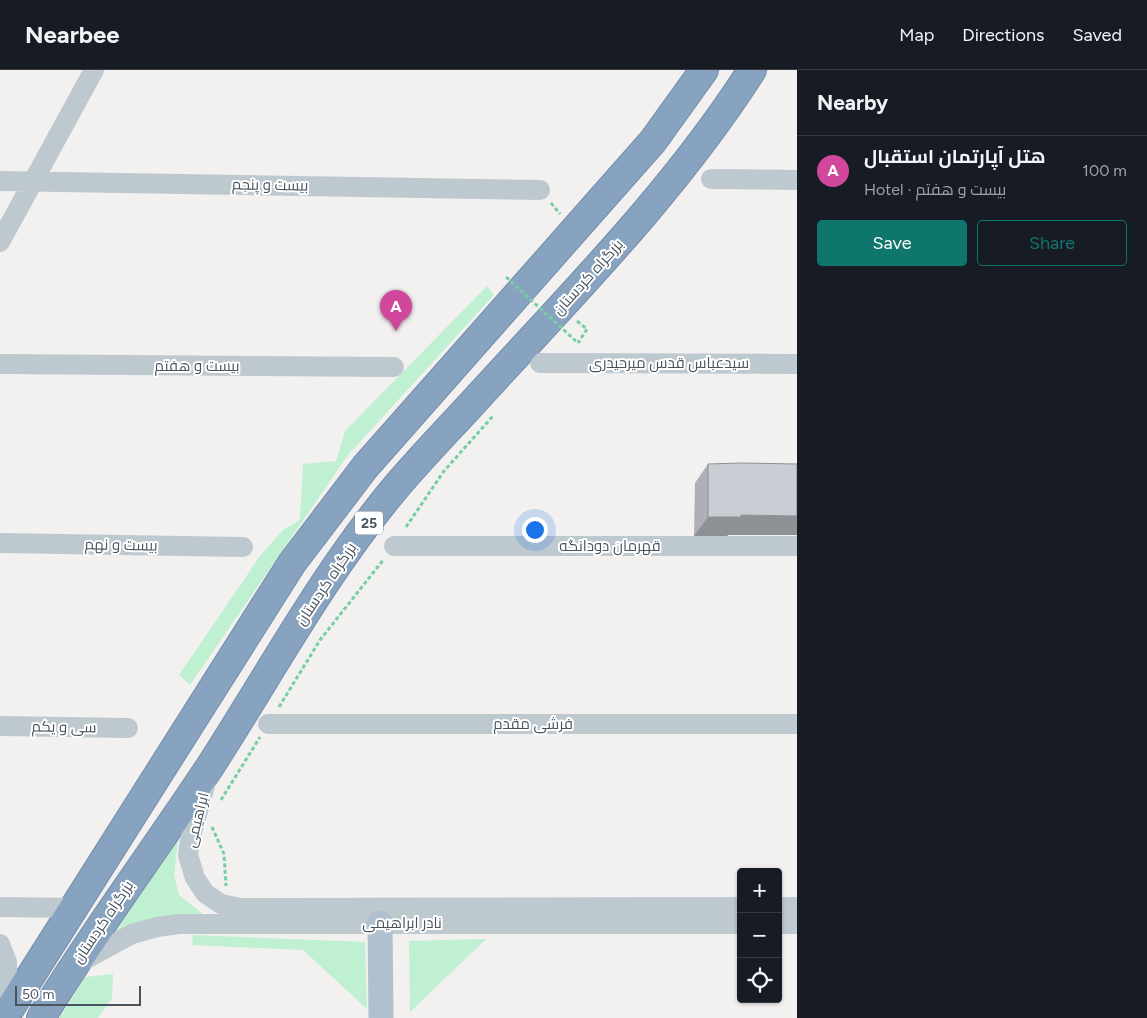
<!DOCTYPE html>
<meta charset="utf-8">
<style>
body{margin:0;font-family:Figtree,Cairo,sans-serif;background:#20242c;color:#f1f3f6}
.controls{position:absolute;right:15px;bottom:15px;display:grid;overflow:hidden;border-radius:5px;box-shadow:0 1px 4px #0004}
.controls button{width:45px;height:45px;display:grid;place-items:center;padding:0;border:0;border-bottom:1px solid #363941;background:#171b24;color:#f1f3f6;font:25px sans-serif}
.scale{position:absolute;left:15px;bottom:12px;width:126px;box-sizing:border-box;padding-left:5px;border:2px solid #48545e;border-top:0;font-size:14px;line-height:18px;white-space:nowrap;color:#48545e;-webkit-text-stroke:4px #fff;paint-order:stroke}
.you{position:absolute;left:534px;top:459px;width:18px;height:18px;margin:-12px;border:4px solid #fff;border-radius:50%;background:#1a73e8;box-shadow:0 0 0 8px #1a73e833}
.badge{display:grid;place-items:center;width:32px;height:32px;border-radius:50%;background:#0f766e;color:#fff;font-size:16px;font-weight:700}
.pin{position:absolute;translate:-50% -41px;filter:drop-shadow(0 1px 2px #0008)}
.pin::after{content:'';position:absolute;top:26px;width:18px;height:15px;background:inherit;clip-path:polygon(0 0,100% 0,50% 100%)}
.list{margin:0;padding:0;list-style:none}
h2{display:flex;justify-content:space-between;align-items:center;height:65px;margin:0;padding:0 20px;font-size:21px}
h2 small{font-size:16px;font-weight:400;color:#9ea1a6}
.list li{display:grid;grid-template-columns:32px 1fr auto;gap:15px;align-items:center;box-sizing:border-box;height:70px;padding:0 20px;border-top:1px solid #363941}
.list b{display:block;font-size:19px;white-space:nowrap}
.list p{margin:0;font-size:16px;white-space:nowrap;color:#9ea1a6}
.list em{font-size:16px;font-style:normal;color:#9ea1a6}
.actions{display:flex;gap:10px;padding:15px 20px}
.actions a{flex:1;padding:11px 0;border:1px solid #0f766e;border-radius:5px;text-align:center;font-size:18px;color:#0f766e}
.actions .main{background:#0f766e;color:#fff}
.icon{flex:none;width:28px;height:28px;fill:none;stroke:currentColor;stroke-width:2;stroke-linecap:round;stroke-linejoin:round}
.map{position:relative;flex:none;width:797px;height:948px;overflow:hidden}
header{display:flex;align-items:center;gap:30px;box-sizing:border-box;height:70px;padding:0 25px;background:#171b24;border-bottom:1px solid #363941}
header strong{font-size:24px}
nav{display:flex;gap:28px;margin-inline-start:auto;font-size:18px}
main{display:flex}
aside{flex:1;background:#171b24}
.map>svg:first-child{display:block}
.green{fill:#bff0d2}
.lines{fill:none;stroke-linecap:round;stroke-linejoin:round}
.highway-casing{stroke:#738eab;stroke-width:30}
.path{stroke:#76cfa4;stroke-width:3;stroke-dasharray:4 2.5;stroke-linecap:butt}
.minor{stroke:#bec8cf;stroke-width:20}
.major{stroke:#b0c0cf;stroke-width:25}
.highway{stroke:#88a3bf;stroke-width:28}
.path-bridge{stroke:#76cfa4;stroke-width:3;stroke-dasharray:4 2.5;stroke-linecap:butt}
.wall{fill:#aeb0b5}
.shaded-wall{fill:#8d9094}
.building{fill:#cacdd3;stroke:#8d9094}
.labels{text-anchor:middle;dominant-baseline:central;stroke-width:4;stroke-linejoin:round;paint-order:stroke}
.shield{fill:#fff;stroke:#7f878e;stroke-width:1}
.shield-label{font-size:14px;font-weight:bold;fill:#48545e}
.street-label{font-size:15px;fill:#48545e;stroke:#fff}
</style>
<header>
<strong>Nearbee</strong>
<nav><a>Map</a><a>Directions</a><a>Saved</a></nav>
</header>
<main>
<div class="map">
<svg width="797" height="948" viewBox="0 0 797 948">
<rect width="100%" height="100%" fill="#f3f0f0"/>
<!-- green -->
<path class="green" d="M487 216 494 225 348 385 190 615 179 605 260 486 283 460 300 450 303 394 336 391 345 361Z
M179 763 174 805 179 825 208 848 113 866Z
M193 865 365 872 367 939 303 880 192 875Z
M486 869 410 942 409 871Z
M113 904 112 928 98 948H60L85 907Z"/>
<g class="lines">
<defs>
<path id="highway" d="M4 948 292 493 365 397 653 71 704 0
M41 948C94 861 155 780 211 695 271 602 324 503 396 417 419 390 444 364 468 338 567 229 673 124 752 0"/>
</defs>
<!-- highway casing -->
<use href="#highway" class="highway-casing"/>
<!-- path -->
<path class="path" d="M551 133 560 144
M577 251 587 259 578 273
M406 457 444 401 493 346
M279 637 320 570 384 489
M221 730 260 667
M212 757 224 784 226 816"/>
<!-- minor -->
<path class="minor" d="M711 109 797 110
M0 111 540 120
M0 172 94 0
M540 293 797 294
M0 294 394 297
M0 473 243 477
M394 476H797
M268 654H797
M0 656 128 658
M207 708 190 770 188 785 195 808 205 823 221 834 241 838 741 837
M0 837 74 838
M778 837H797
M778 854H797
M0 874 7 892V943
M77 894 132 864 157 857 179 854H741"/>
<!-- major -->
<path class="major" d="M380 853 381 948"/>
<!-- highway -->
<use href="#highway" class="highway"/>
<!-- path-bridge -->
<path class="path-bridge" d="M506 207 578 273"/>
</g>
<!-- wall -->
<path class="wall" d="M708 394 728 465 727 466H694L695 413Z"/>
<!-- shaded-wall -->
<path class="shaded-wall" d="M741 445 797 446V465H728L727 466H694L708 447Z"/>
<!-- building -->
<path class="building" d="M742 393 797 394V446L741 445V447H708V394Z"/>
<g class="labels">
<!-- shield labels -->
<rect class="shield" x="355" y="441.5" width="28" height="23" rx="4"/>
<g class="shield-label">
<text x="369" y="453">25</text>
</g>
<!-- street labels -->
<g class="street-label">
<text transform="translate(270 115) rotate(1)">بیست و پنجم</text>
<text transform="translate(588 207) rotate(-48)">بزرگراه کردستان</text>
<text x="669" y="293">سیدعباس قدس میرحیدری</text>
<text x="197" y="296">بیست و هفتم</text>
<text transform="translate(121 475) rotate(1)">بیست و نهم</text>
<text x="610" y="476">قهرمان دودانگه</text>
<text transform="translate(326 514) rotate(-56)">بزرگراه کردستان</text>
<text x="533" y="654">فرشی مقدم</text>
<text transform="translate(64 657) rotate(1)">سی و یکم</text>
<text transform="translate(197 750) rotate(-76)">ابراهیمی</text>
<text transform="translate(103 852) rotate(-56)">بزرگراه کردستان</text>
<text x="402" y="853">نادر ابراهیمی</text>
</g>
</g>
</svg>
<div class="controls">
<button>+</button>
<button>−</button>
<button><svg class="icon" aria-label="locate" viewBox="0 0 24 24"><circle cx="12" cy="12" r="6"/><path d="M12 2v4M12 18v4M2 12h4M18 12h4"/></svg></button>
</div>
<div class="scale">50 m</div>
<div class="you"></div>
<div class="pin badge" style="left:396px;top:261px;background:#d1479c">A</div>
</div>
<aside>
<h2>Nearby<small></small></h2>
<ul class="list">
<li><span class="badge" style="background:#d1479c">A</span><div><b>هتل آپارتمان استقبال</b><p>Hotel · بیست و هفتم</p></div><em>100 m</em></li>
</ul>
<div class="actions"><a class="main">Save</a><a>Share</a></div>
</aside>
</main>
